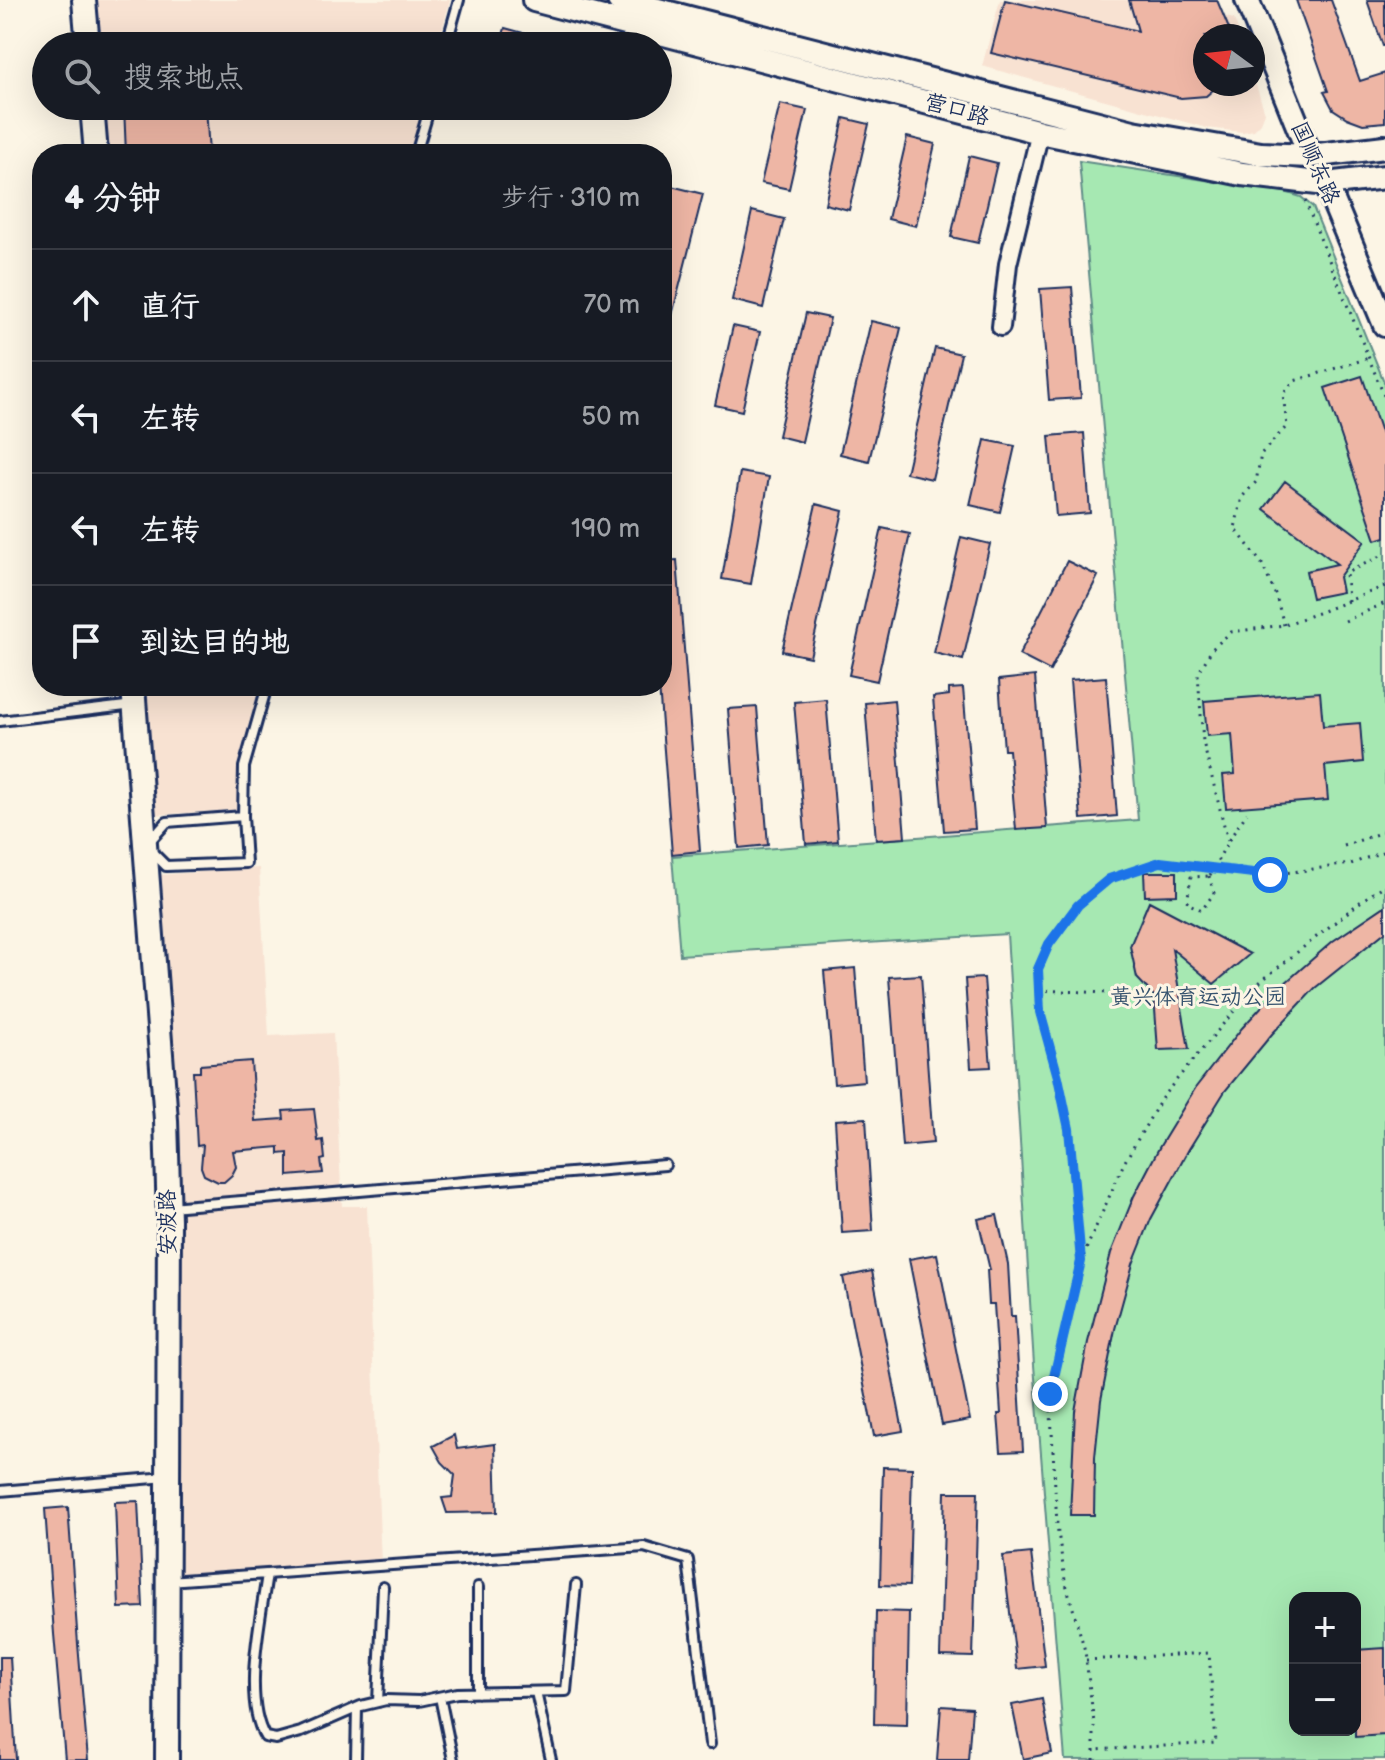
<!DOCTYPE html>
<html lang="zh">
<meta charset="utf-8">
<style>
body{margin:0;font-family:"Balsamiq Sans","LXGW WenKai TC",sans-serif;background:#242831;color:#f1f3f6}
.controls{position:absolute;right:24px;bottom:24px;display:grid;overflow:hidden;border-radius:16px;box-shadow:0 8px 32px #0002}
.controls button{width:72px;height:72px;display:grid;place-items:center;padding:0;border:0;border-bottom:2px solid #363941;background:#171b24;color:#f1f3f6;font:40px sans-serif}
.compass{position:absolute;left:1193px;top:24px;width:72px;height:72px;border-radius:50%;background:#171b24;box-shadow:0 8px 32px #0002;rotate:285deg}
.stop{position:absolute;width:24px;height:24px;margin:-18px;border:6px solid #1a73e8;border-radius:50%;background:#fff}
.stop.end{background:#1a73e8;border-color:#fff;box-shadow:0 2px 8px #0008}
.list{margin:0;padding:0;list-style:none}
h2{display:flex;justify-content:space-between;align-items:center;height:104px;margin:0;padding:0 32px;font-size:34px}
h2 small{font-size:26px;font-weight:400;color:#9ea1a6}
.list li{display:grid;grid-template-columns:52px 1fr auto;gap:24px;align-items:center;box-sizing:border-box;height:112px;padding:0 32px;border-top:2px solid #363941}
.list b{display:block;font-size:30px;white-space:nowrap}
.list em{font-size:26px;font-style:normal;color:#9ea1a6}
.icon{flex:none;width:44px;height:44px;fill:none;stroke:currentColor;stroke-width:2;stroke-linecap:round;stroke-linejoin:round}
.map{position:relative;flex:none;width:1385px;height:1760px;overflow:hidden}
.search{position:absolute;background:#171b24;box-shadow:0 8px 32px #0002;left:32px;top:32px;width:640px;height:88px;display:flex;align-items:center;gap:20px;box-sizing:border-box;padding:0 28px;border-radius:44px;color:#9ea1a6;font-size:30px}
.panel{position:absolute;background:#171b24;box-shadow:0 8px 32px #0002;left:32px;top:144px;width:640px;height:552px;border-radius:32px}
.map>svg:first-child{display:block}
.built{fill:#f8e2d2}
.green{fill:#a6e8b2;stroke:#608c88;stroke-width:2;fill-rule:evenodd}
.building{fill:#eeb6a5;stroke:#1b2f5e;stroke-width:2}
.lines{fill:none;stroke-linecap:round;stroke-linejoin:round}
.lane-casing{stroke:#1b2f5e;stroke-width:14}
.street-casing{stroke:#1b2f5e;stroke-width:22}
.secondary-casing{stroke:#1b2f5e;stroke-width:28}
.path{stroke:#1b2f5e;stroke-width:3;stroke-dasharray:2 6;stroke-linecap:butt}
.lane{stroke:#fcf5e5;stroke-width:8}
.street{stroke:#fcf5e5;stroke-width:16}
.secondary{stroke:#fcf5e5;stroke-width:22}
.route{stroke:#1a73e8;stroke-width:10}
.labels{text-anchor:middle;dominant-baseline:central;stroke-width:6;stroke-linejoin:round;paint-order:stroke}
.street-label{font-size:22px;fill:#1b2f5e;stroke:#fcf5e5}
.park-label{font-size:22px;fill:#37546f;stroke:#fcf5e5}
</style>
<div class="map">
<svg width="1385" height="1760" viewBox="0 0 1385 1760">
<rect width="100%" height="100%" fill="#fcf5e5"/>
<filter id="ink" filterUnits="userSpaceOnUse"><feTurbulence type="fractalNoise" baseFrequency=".0125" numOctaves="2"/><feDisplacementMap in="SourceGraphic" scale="16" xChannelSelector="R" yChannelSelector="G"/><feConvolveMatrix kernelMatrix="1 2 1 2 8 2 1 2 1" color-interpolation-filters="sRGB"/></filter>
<g filter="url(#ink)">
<!-- built -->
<path class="built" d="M96 0H450L438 46H99Z
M1000 0H1156L1234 19 1240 36H1205V84H1253V76L1265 113 1261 123 1254 130 1243 132 1207 128 982 66Z
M103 106H423L410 154H107Z
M143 686H260L237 766 238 810 152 815Z
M259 868 269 1036 333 1033 342 1206H367L381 1565 175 1575 157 875Z"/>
<!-- green -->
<path class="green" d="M1079 161 1285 192 1301 197 1313 207 1385 384V1759L1065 1760 1034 1365 1007 934 680 955 672 856 1138 820ZM1295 1598H1355V1730H1295Z"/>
<!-- building -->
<path class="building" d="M1005 0 1138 31 1129 0H1217L1232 36H1205V84H1220L1206 96 1181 98 991 53Z
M1296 0H1331L1360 81 1385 73V122L1363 124 1347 118 1333 109 1324 92 1328 91Z
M1367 0H1385V46H1383Z
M505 28 556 42 555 46H500Z
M780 104 807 110 789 189 761 183Z
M124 106H206L209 154H126Z
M844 118 869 124 849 210 825 204Z
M907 137 935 144 916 226 888 219Z
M969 156 997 163 978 243 951 237Z
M671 186 703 194 666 339H662V223Z
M752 211 784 219 763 308 732 300Z
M1072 287 1081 398 1049 400 1040 289Z
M806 313 830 318 802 442 778 436Z
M871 321 901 328 869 461 840 454Z
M733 326 760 332 742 411 715 405Z
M935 348 961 354 932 479 906 473Z
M1362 376 1385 444V537L1376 540 1325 388Z
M1084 433 1090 513 1056 516 1049 436Z
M985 440 1015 446 1000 512 970 505Z
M740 472 769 477 751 584 722 579Z
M1285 481 1365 541 1339 577 1342 592 1312 598 1306 571 1337 564 1264 509Z
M816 504 843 511 810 657 782 651Z
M882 528 910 534 877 681 849 675Z
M961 537 990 544 963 660 934 653Z
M677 560 700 851 672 854 659 686H662V561Z
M1067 561 1098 576 1050 671 1019 655Z
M1035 676 1047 828 1016 830 1009 750H1004L999 680Z
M1106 677 1117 816 1081 819 1070 680Z
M963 688 975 829 944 831 933 697 949 695V689Z
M1320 692 1323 726 1360 723 1363 762 1325 766 1328 800 1226 808 1223 775 1235 774 1232 734 1207 736 1204 701Z
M826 699 838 841 806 844 794 702Z
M894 700 905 838 876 840 865 703Z
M757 707 768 845 739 848 728 709Z
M1144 872H1177V895L1145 896Z
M1149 901 1250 954 1214 984 1172 949 1189 1049 1158 1050 1154 996 1137 978 1130 946Z
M1385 906V932L1315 988 1272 1034 1225 1091 1189 1149 1151 1219 1133 1264 1115 1329 1101 1400 1095 1457 1094 1515H1070L1075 1411 1088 1342 1111 1253 1134 1196 1160 1146 1196 1087 1242 1028 1276 991 1333 941Z
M855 968 864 1081 834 1084 824 971Z
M921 975 933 1143 902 1146 889 977Z
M984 978 991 1067 971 1068 965 979Z
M251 1061 255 1121 284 1119 283 1111 314 1109 318 1141 323 1140 325 1159 321 1160 323 1173 288 1176V1153L279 1154V1147L233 1151 236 1167 232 1175 224 1182H218L204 1175 201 1167 203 1145 197 1146 193 1072H200V1065Z
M866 1118 873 1231 842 1233 835 1120Z
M997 1215 1008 1264 1011 1316H1015L1023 1451 1001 1452 998 1414H1001L994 1304H989L987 1270H990L978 1219Z
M937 1254 970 1420 942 1425 909 1259Z
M872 1271 903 1431 874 1436 843 1277Z
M454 1435 457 1449 495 1444 497 1512 447 1513 442 1498 452 1497 455 1475 442 1462 433 1446Z
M883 1467 912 1468 909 1586 880 1585Z
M945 1492H978L973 1657 940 1656Z
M138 1501 143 1607 119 1608 115 1502Z
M68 1507 78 1644 88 1760H65L54 1634 45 1509Z
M1031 1553 1045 1666 1017 1669 1003 1556Z
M876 1611 909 1612 907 1725 874 1724Z
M1385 1648V1735L1355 1737V1650Z
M0 1657H10L16 1760H0Z
M1042 1699 1052 1753 1023 1759 1012 1705Z
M941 1706 972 1708 968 1760H937Z"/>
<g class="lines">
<defs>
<path id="lane" d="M446 46 459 0
M416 154 430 106
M0 721 134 705
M149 842 167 822 243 816
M151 851 166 866 246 863 243 816 244 767 267 686
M170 1207 665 1165
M0 1491 167 1477
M267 1574C261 1619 242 1698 265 1737L276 1739 301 1732 361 1706 386 1700 419 1701 457 1693 566 1691 576 1585
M168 1581 644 1547 688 1560 710 1744
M536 1692 551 1760
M478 1693V1587
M440 1697 453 1760
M378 1702 383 1587
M356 1760 357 1708"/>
<path id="street" d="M1001 327 1008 264 1040 132"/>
<path id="secondary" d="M84 0 88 46
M534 0 1040 132 1242 174 1326 184 1385 177
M619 0 1133 132 1261 154 1310 156 1385 147
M1247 0 1310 156
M92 106 96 154
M1326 184 1385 325
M133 686 166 1120 169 1220 167 1760"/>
</defs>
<!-- lane casing -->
<use href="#lane" class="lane-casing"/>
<!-- street casing -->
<use href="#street" class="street-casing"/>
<!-- secondary casing -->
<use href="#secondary" class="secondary-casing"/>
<!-- path -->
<path class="path" d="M1305 201 1385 398
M1348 601 1346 573 1385 554
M1345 621 1385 603
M1284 625 1276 596 1262 564 1235 528 1242 497 1256 482 1261 454 1287 426 1283 394 1294 381 1369 358
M1228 841 1203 742 1198 674 1212 649 1231 632 1284 625 1323 611 1385 586
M1344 846 1385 831
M1210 875 1228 841 1247 813
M1209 876 1214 893 1202 910 1187 903 1191 877Z
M1039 990 1131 994
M1081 1258 1069 1129 1058 1077 1040 1012 1038 969 1049 944 1078 905 1109 879 1160 862 1270 875 1351 864 1385 851
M1086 1660 1209 1653 1216 1743 1094 1750
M1094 1760V1723L1085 1651 1065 1580 1057 1525 1050 1394 1081 1261 1124 1163 1163 1096 1255 986 1364 899 1385 885"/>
<!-- lane -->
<use href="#lane" class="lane"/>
<!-- street -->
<use href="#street" class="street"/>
<!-- secondary -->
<use href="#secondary" class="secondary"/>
</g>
</g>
<g class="lines" filter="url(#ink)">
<!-- route -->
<path class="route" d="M1050 1394 1081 1261 1069 1129 1058 1077 1040 1012 1038 969 1049 944 1078 905 1109 879 1160 862 1270 875"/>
</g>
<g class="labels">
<!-- street labels -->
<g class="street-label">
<text transform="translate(957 110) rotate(15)">营口路</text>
<text transform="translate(1315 163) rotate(66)">国顺东路</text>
<text transform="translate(168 1222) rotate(-91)">安波路</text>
</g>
<!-- park labels -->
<g class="park-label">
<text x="1198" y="997">黄兴体育运动公园</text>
</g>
</g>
</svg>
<div class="controls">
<button>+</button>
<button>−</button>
</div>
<svg class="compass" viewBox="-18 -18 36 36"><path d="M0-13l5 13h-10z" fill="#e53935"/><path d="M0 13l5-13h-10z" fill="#9ea1a6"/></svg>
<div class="stop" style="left:1270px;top:875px"></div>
<div class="stop end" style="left:1050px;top:1394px"></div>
<div class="search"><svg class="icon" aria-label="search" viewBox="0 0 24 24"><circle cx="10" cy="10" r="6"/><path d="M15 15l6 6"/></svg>搜索地点</div>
<section class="panel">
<h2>4 分钟<small>步行 · 310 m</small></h2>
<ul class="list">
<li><svg class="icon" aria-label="ahead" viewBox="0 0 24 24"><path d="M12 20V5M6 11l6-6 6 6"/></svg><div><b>直行</b></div><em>70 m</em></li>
<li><svg class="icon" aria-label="left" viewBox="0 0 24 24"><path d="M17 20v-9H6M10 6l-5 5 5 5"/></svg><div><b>左转</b></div><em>50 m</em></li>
<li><svg class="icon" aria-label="left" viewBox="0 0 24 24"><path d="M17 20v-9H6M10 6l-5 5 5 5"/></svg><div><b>左转</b></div><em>190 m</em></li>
<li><svg class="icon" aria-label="arrive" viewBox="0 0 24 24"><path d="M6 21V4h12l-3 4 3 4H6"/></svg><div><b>到达目的地</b></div></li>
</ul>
</section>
</div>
